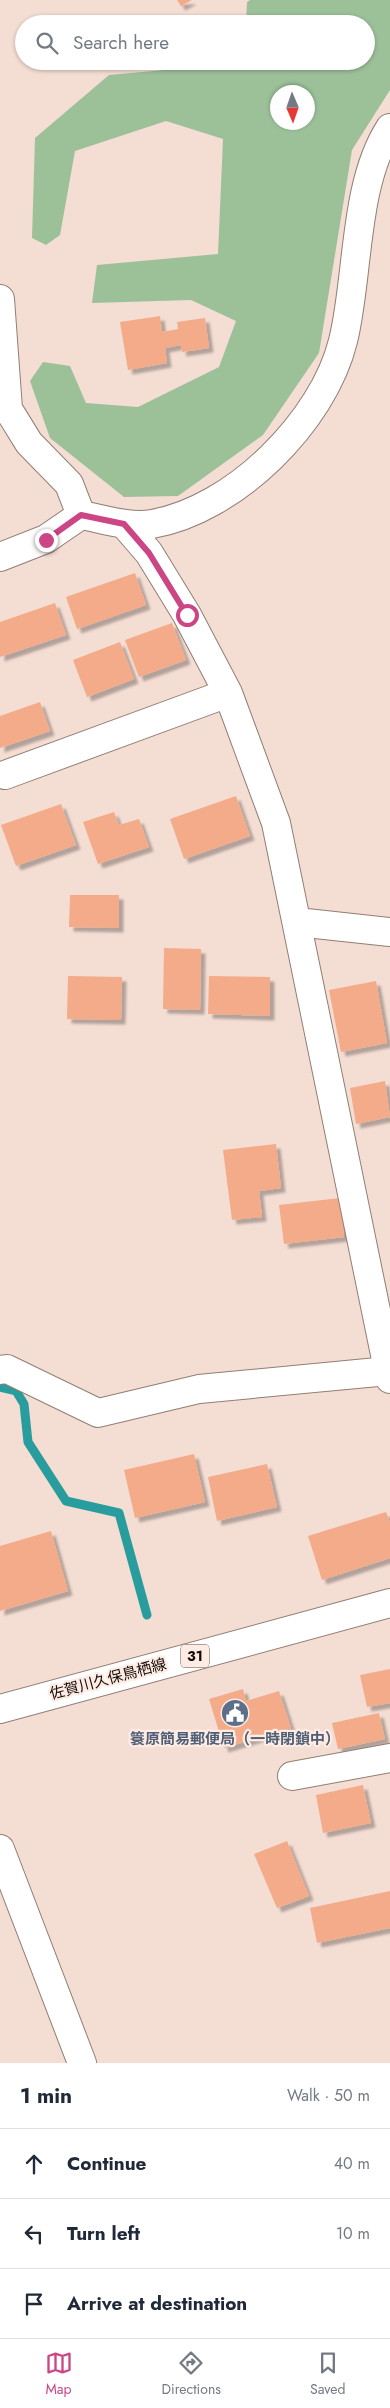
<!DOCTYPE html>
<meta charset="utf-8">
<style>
body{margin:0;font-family:Jost,"Noto Sans JP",sans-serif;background:#f6f6f7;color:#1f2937}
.compass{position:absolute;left:270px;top:85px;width:45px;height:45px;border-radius:50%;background:#fff;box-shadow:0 1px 4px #0004;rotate:178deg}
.stop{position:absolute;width:15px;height:15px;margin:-11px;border:4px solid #cc4584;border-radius:50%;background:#fff}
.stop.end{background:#cc4584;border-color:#fff;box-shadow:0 1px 5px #0008}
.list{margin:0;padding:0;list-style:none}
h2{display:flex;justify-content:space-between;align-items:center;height:65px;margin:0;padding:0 20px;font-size:21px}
h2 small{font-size:16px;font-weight:400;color:#747a83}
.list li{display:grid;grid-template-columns:32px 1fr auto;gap:15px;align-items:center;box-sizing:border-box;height:70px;padding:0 20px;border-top:1px solid #e0e1e3}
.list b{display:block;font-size:19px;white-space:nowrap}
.list em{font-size:16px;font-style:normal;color:#747a83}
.icon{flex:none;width:28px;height:28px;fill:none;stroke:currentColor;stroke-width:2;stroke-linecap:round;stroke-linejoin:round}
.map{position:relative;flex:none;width:390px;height:2063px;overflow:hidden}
.search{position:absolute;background:#fff;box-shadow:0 1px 4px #0004;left:15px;right:15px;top:15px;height:55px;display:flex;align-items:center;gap:12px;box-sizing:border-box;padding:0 18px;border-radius:28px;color:#747a83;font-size:19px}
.sheet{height:275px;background:#fff}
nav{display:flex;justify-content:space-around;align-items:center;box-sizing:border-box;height:70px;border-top:1px solid #e0e1e3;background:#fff;font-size:14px;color:#747a83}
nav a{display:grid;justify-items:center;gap:2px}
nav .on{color:#cc4584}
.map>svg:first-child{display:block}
.green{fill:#9cc199;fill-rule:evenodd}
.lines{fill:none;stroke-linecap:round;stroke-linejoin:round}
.stream{stroke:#299c9d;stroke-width:9}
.building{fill:#f3ab89;filter:url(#shadow)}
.street-casing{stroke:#927e74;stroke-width:30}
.secondary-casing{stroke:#927e74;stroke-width:30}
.primary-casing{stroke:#927e74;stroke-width:30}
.street{stroke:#fff;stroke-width:28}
.secondary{stroke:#fff;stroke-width:28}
.primary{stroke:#fff;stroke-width:28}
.route{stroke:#cc4584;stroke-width:6}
.labels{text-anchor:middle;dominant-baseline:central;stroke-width:4.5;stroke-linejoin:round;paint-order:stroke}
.shield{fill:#feebe3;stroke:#5b504b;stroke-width:1}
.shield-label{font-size:14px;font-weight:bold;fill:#150d0a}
.street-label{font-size:15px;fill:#150d0a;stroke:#feebe3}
.service-label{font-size:15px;font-weight:bold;fill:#4e5e75;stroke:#feebe3}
</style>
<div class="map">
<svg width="390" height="2063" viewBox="0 0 390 2063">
<defs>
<filter id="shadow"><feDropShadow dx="4.5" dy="4.5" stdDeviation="1" flood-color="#0004"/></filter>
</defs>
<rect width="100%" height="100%" fill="#f4ddd3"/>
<!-- green -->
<path class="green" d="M250 0H390V90L352 150 319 353 263 435 178 496 124 497 50 438 30 381 43 362 70 366 86 403 138 407 219 367 236 321 191 300 92 303 97 265 218 254 223 139 166 121 75 151 60 235 46 245 32 238 35 138 109 75 243 63 244 61H366V24H246L247 2ZM278 92H308V122H278Z"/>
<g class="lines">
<!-- stream -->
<path class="stream" d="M0 1387 16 1391 24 1404 28 1442 66 1501 119 1513 147 1615"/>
</g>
<!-- building -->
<path class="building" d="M177 0H192L181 6Z
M160 316 162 332 178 329 177 322 205 318 209 348 182 352 181 345 165 348 167 363 128 370 120 322Z
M135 573 146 605 77 629 66 597Z
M55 603 66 635 0 657V622Z
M172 623 186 660 139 677 125 640Z
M120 642 134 679 87 697 73 660Z
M40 702 50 731 0 748V716Z
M236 796 250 836 184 859 170 819Z
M61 804 76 845 16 866 1 825Z
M114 812 119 825 139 819 149 847 98 864 83 822Z
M70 895H119V928L69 927Z
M164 948 201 949 200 1010 163 1009Z
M68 976 122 977 121 1020 67 1019Z
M209 976 270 977V1016L208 1014Z
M376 981 387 1043 341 1052 329 990Z
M385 1081 390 1117 356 1124 350 1088Z
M276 1144 281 1188 259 1191 262 1217 232 1220 223 1150Z
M340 1198 344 1237 284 1244 279 1205Z
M194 1454 205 1502 135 1518 124 1470Z
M267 1464 277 1507 217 1521 208 1477Z
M386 1512 390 1523V1558L322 1580 308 1536Z
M51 1531 68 1591 0 1611V1546Z
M390 1669V1703L367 1707 360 1675Z
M243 1689 246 1701 279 1691 291 1728 224 1748 209 1699Z
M379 1713 385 1739 338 1749 332 1723Z
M363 1785 371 1823 323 1833 316 1795Z
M287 1841 309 1896 277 1908 254 1854Z
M390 1891V1928L317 1943 310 1908Z"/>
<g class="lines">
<defs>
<path id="street" d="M81 515C103 519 129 528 152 524 234 510 323 422 343 341 359 277 353 185 390 128
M124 524 149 553 187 615 228 693 276 823 390 1379
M5 775 228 693
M297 922 390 932
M0 1370 7 1369 98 1413 199 1389 388 1371
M292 1776 390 1758"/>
<path id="secondary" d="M0 299 8 409 29 443 69 484 81 515 46 539 0 557
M0 1849 82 2063"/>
<path id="primary" d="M0 1709 390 1603"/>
</defs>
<!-- street casing -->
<use href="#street" class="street-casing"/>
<!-- secondary casing -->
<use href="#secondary" class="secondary-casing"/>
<!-- primary casing -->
<use href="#primary" class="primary-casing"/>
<!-- street -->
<use href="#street" class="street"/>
<!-- secondary -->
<use href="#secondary" class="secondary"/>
<!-- primary -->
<use href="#primary" class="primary"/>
</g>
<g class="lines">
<!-- route -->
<path class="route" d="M46 540 81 515 124 524 149 553 187 615"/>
</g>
<!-- icons -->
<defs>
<symbol id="civic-disc" viewBox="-11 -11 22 22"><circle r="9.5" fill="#5c6f8a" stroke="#feebe3"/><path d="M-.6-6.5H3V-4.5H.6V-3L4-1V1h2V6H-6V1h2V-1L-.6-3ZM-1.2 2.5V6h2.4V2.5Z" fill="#fff"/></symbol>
</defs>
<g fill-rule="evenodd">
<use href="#civic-disc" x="219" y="1697" width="32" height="32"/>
</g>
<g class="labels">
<!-- shield labels -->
<rect class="shield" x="181" y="1644.5" width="28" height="23" rx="4"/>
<g class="shield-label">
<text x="195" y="1656">31</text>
</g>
<!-- street labels -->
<g class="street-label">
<text transform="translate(108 1679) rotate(-15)">佐賀川久保鳥栖線</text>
</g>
<!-- service labels -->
<g class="service-label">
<text x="235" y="1739">簑原簡易郵便局（一時閉鎖中）</text>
</g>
</g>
</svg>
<svg class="compass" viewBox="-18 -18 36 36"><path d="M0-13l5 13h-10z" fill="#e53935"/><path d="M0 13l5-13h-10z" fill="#747a83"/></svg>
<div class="stop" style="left:187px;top:615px"></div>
<div class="stop end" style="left:46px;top:540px"></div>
<div class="search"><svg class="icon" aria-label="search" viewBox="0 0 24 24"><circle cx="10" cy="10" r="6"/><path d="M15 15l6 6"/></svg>Search here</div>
</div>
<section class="sheet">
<h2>1 min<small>Walk · 50 m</small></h2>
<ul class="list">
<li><svg class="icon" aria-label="ahead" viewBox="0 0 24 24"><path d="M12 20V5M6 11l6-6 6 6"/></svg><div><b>Continue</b></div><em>40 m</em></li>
<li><svg class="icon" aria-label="left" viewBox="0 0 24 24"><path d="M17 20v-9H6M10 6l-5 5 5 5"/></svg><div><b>Turn left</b></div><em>10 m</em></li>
<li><svg class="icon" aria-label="arrive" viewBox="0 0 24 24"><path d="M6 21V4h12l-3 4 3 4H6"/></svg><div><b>Arrive at destination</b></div></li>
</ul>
</section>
<nav>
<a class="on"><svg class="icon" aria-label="map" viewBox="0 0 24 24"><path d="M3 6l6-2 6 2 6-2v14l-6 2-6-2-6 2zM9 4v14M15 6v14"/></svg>Map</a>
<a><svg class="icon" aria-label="directions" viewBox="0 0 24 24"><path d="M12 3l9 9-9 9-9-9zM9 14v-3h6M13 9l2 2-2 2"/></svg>Directions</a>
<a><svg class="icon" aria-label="saved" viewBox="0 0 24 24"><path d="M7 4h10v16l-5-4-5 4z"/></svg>Saved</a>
</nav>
